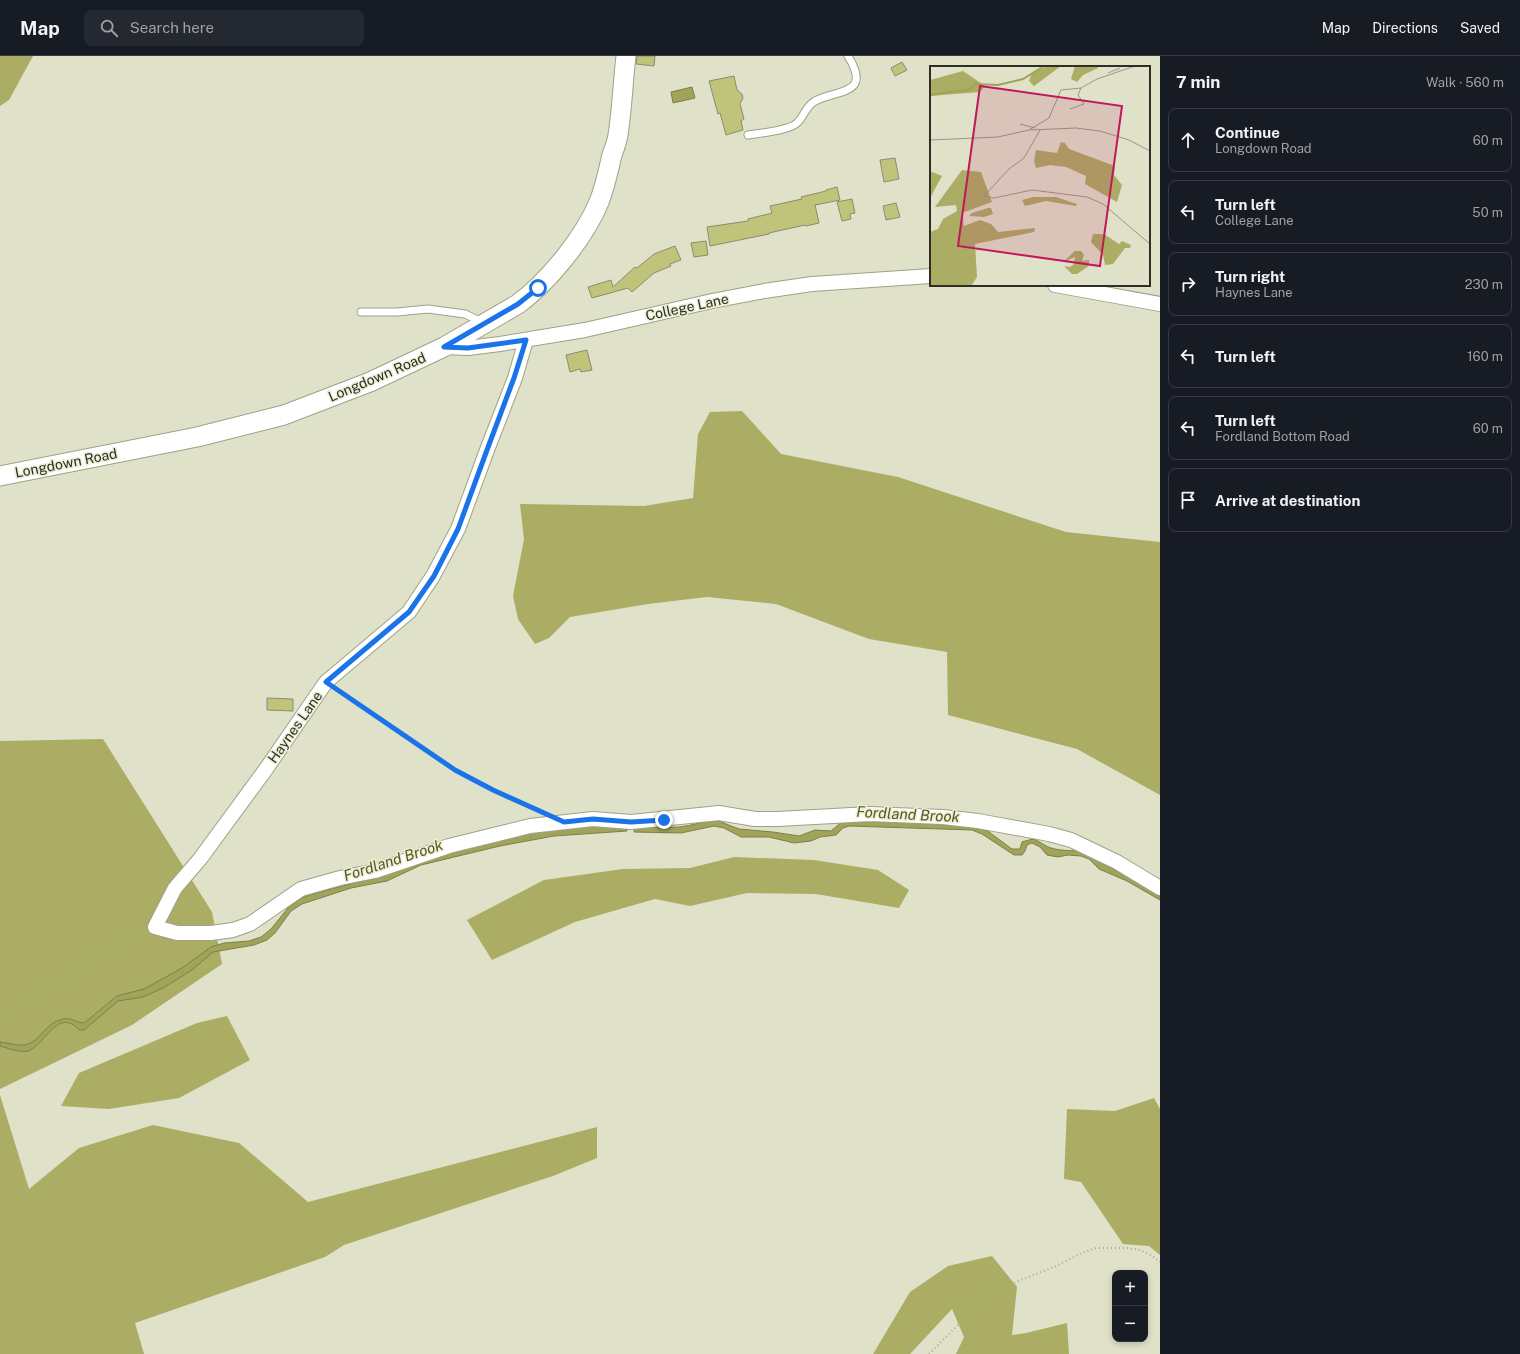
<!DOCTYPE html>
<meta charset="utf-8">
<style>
body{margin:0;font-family:"Public Sans",sans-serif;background:#242831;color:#f1f3f6}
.controls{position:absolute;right:12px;bottom:12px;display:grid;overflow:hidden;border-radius:8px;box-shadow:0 2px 6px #0003}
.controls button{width:36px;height:36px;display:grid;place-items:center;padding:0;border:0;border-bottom:1px solid #363941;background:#171b24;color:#f1f3f6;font:20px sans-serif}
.stop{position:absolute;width:12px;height:12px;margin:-9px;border:3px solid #1a73e8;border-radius:50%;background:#fff}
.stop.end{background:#1a73e8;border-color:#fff;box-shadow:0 1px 4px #0008}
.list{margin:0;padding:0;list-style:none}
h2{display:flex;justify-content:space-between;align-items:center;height:52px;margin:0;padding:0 16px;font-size:17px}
h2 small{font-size:13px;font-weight:400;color:#9ea1a6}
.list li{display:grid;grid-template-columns:26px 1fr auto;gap:12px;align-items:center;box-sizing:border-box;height:64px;margin:0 8px 8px;padding:0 8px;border:1px solid #363941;border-radius:8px}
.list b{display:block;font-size:15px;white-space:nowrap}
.list p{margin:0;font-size:13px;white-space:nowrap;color:#9ea1a6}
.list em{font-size:13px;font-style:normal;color:#9ea1a6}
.icon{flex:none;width:22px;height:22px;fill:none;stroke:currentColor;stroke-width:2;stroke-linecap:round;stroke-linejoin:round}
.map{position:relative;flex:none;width:1160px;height:1298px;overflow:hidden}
header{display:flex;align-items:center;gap:24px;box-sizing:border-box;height:56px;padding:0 20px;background:#171b24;border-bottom:1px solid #363941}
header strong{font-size:19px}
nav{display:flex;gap:22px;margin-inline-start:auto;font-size:14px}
.search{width:280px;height:36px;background:#242831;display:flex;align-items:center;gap:10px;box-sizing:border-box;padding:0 14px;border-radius:8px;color:#9ea1a6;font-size:15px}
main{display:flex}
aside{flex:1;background:#171b24}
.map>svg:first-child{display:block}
.forest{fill:#abad64}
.water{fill:#a0a35a;stroke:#7e804a}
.building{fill:#c0c37a;stroke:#8a8c74}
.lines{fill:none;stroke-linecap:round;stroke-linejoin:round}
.service-casing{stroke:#9fa189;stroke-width:9}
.minor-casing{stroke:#9fa189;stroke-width:16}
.secondary-casing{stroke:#9fa189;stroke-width:21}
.path{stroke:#a8a995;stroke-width:2;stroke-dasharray:1 3;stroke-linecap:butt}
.service{stroke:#fff;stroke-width:7}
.minor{stroke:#fff;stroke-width:14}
.secondary{stroke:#fff;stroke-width:19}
.route{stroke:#1a73e8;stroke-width:5}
.labels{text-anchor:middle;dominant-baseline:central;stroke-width:3;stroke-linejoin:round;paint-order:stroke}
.street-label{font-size:14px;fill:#2e2e25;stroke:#eceed5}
.water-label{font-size:15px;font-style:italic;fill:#565721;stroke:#eceed5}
.inset-river{fill:none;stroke:#a0a35a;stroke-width:2}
.inset-road{fill:none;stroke:#989987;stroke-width:1}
.view{fill:#c2185b;fill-opacity:0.15;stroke:#c2185b;stroke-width:2}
.inset-edge{fill:none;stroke:#2e2e25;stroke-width:2}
</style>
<header>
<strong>Map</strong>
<div class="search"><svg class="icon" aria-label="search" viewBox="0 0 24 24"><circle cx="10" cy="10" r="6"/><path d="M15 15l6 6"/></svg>Search here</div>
<nav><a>Map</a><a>Directions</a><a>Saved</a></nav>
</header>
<main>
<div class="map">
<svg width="1160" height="1298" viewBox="0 0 1160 1298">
<rect width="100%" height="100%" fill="#dfe1c8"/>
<!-- forest -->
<path class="forest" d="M0 0H33L9 44 0 50Z
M742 355 781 398 898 421 1066 476 1160 486V739L1077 693 948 659 947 596 869 583 776 548 707 541 648 548 570 561 549 582 535 588 518 563 513 540 524 483 520 448 644 450 693 442 698 378 710 356Z
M103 683 212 856 222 908 132 969 0 1033V685Z
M734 801 814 804 878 814 909 834 899 852 816 838 747 837 690 850 655 843 575 866 492 904 467 864 544 824 623 813 690 812Z
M227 960 250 1004 179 1042 109 1053 61 1050 79 1017 197 967Z
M0 1039 29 1133 79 1092 153 1069 239 1087 308 1146 597 1071V1102L553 1120 344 1189 325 1201 135 1267 144 1298H0Z
M1154 1042 1160 1053V1199L1149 1190 1123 1188 1081 1126 1064 1123 1067 1053 1115 1055Z
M992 1200 1017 1231 1012 1279 1026 1277 1067 1267 1069 1298H956L964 1281 952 1253 910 1298H873L910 1236 948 1210Z"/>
<!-- water -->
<path class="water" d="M692 31 695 42 673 47 671 36Z
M716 764 739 773 773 776 799 780 815 774 831 775 843 765 856 764 946 768 979 771 989 776 1012 793H1020L1022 786 1032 783C1039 784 1044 790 1051 792 1073 798 1082 789 1102 807L1160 837V844L1127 825 1099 813 1089 803 1081 800 1068 799 1058 801 1047 799 1040 791 1032 787 1027 789 1025 795 1022 799H1014L982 778 972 774 849 770 843 772 836 779 820 781 811 785 794 787 769 781H741L724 772 714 770 681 777 634 776 635 771C649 771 664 772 679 771 692 770 702 765 716 764Z
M580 770 627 771V775L554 780 500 790 421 809 387 825 351 832 302 848 291 855 275 877 267 884 254 889 213 896 192 914 163 932 143 941 118 945 84 974H79C58 950 44 990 28 995 20 997 8 992 0 990V986C9 987 20 991 28 988 40 985 45 967 63 963 72 961 76 967 84 967L117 940 144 933 182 912 211 891 224 887 249 885 261 881 271 873 288 852 301 842 316 837 382 820 395 815 407 808 526 777Z"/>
<!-- building -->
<path class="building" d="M637 0H655L654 10 636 8Z
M902 6 907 14 895 20 891 12Z
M734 20 737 34 742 38 743 42 740 48 744 63 741 65 743 74 726 79 720 57 718 58 709 25Z
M895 102 899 123 884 126 880 104Z
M837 131 840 144 815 149 819 167 806 170 805 169 769 177V178L710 190 707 171 748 165V163L772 157 770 150 802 143 801 141 826 135V134Z
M852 143 855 157 850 158 851 163 842 165 837 146Z
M896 147 900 161 886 164 883 150Z
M706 185 708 199 694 201 691 187Z
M675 190 681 204 670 208 671 210 654 217 632 236 628 232 592 242 588 231 611 224 613 231 635 211 637 212 654 198Z
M587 294 592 314 581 316 580 313 570 316 566 299Z
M267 642 293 643V655L267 654Z"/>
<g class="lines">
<defs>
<path id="service" d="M748 79C760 77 790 75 798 66 804 60 806 50 815 45 839 33 872 39 848 0
M361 256H397L428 253 465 258 482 266"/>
<path id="minor" d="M1055 229 1160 248
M526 284 515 322 487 394 458 473 433 520 409 556 326 626 266 713 200 803 175 832 155 871 177 877H211L233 874 250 868 301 833 340 822 375 815 449 790 530 770 593 763 631 766 719 757 755 763H778L870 758 943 761 978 765 1049 778 1071 784 1117 806 1160 832
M444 291 468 292 500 288 585 274 712 245 764 235 812 228 931 220"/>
<path id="secondary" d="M0 420 197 381 284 359 370 326 444 291 518 248C549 225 584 182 599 146 605 131 608 116 612 99 614 93 617 86 618 79 622 53 623 26 626 0"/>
</defs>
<!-- service casing -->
<use href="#service" class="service-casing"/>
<!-- minor casing -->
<use href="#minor" class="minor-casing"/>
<!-- secondary casing -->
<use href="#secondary" class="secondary-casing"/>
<!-- path -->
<path class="path" d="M337 634 455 714 540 755
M0 960 17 952 136 877 143 875
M929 1298 984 1243 1018 1225 1054 1211 1082 1197 1096 1192H1128L1140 1194 1151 1199 1160 1206"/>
<!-- service -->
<use href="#service" class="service"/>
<!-- minor -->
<use href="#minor" class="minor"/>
<!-- secondary -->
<use href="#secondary" class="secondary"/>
</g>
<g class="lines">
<!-- route -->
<path class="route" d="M538 232 518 248 444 291 468 292 526 284 514 322 487 394 458 473 434 520 409 556 326 626 455 714 493 734 564 766 593 763 631 766 664 764"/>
</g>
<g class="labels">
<!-- street labels -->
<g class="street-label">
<text transform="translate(687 251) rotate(-12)">College Lane</text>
<text transform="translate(377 321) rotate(-23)">Longdown Road</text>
<text transform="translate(66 407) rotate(-11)">Longdown Road</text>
<text transform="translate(295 671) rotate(-55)">Haynes Lane</text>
</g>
<!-- water labels -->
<g class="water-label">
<text transform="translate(908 758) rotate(3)">Fordland Brook</text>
<text transform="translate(393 804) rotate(-18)">Fordland Brook</text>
</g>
</g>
<!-- overview -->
<g transform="translate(930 10)">
<rect width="220" height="220" fill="#dfe1c8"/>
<path d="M118 0H131L104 20 99 15 102 7ZM145 0H168V2L153 9 147 16 141 13ZM33 5 55 20 50 26 0 30V14ZM131 76 135 77 139 83 185 100 184 109 192 119 187 136 155 118 156 110 136 101 120 99 106 102 104 95 106 84 127 87ZM32 104 51 106 62 136 32 147 34 160 50 154 61 158 68 166 105 162 104 166 45 178 47 211 41 220H0V166L8 163 13 153 27 145 26 139 5 141ZM0 105 12 110 0 132ZM103 131H126L147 138 146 140 116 135 95 140 92 134ZM58 142H61L63 148 54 151 39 150 42 147ZM163 168H174L189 178 192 175 201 179 200 182H195L183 198 175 199 173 189 161 176ZM145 185H151L154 189 152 195 159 194V200L147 208H142L134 200 140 201 144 198 145 191 133 196Z" fill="#abad64"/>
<path class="inset-river" d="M0 29 41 23 45 18 68 19 93 13 114 0"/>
<path class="inset-road" d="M178 7 190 2M140 43 154 38 148 29 151 22M90 58 105 62M100 64 146 62 170 65 199 74 220 85M110 64 94 92 79 103 54 130 64 132 102 124 157 131 173 138 220 178M0 74 68 71 99 64 119 52 131 24 151 22 167 13 205 0"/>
<path class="view" d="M50 20 192 40 170 200 28 180Z"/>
<rect width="220" height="220" class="inset-edge"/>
</g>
</svg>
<div class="controls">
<button>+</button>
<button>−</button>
</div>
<div class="stop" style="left:538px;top:232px"></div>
<div class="stop end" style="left:664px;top:764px"></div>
</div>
<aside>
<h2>7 min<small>Walk · 560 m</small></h2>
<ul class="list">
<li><svg class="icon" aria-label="ahead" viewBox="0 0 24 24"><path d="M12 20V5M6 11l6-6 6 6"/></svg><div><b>Continue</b><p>Longdown Road</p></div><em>60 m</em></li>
<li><svg class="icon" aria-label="left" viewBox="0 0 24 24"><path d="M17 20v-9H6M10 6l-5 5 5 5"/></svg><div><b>Turn left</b><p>College Lane</p></div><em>50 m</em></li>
<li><svg class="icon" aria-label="right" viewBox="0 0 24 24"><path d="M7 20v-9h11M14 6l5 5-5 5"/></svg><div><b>Turn right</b><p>Haynes Lane</p></div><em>230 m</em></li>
<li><svg class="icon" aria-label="left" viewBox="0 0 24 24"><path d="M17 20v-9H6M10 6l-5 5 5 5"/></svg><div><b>Turn left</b></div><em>160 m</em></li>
<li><svg class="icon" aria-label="left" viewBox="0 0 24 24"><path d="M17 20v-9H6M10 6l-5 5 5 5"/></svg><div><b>Turn left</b><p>Fordland Bottom Road</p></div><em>60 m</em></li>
<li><svg class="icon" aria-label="arrive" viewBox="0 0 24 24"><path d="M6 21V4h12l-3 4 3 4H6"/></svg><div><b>Arrive at destination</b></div></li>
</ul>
</aside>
</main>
